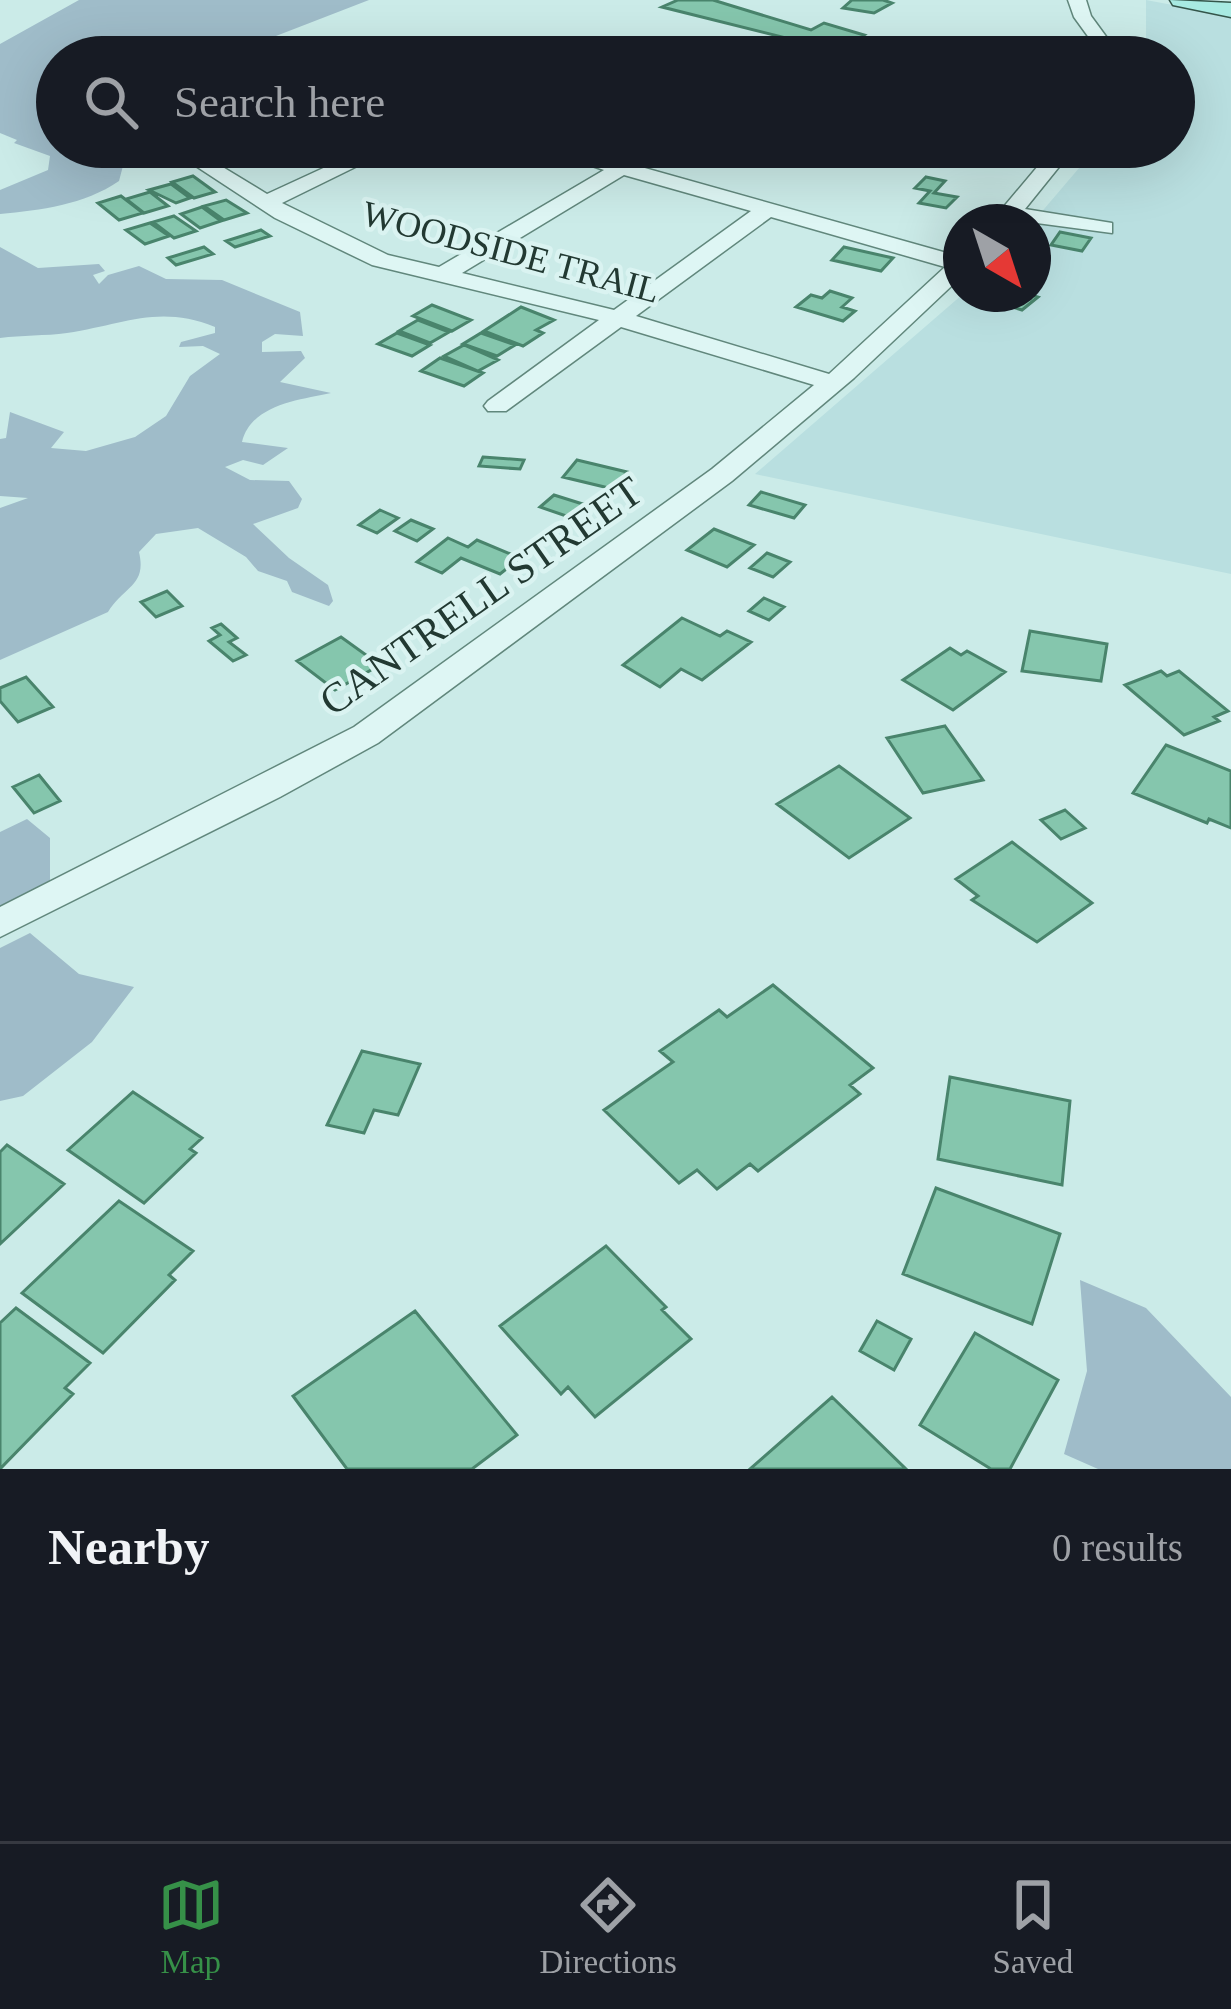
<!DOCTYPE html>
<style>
body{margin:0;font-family:"Times New Roman",serif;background:#20242c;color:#f1f3f6}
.compass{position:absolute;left:943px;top:204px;width:108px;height:108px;border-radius:50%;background:#171b24;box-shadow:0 12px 48px #0002;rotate:141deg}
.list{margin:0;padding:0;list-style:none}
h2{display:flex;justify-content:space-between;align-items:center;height:156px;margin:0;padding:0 48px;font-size:51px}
h2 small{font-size:39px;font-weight:400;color:#9ea1a6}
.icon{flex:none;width:66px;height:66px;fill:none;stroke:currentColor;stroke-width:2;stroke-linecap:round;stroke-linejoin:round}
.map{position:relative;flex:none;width:1231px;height:1469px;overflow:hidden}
.search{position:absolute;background:#171b24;box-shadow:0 12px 48px #0002;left:36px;right:36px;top:36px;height:132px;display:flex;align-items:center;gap:30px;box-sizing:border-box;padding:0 42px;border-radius:66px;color:#9ea1a6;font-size:45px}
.sheet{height:372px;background:#171b24}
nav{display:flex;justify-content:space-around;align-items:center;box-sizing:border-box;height:168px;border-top:3px solid #363941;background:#171b24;font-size:33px;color:#9ea1a6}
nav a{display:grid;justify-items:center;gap:6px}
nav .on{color:#369048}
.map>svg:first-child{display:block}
.farmland{fill:#b9dfe0}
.green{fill:#9fbcc9}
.building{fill:#85c6ad;stroke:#49846c;stroke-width:3}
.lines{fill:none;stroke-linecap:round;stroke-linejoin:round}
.minor-casing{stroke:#61877c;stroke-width:3}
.major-casing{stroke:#34554a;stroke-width:3}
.minor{fill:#def6f4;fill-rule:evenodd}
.major{fill:#a8eae2;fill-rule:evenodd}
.labels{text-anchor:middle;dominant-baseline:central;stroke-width:9;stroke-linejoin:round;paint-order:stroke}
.far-street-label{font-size:36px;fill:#223932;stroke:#daf3f1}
.street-label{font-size:42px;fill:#223932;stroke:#daf3f1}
</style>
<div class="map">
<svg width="1231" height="1469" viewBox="0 0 1231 1469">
<rect width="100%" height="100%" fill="#cbebe8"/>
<!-- farmland -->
<path class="farmland" d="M1146 0 1231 16V574L755 474 963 294H1033V222L1097 147H1174V57H1146Z"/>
<!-- green -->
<path class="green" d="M79 0H369L222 57H57V147H128L119 181C84 205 41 210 0 214V190L48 170 50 156 14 143 17 140 0 133V44Z
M0 247 38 268 99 264 105 271 93 275 99 284 108 275 139 266 166 279 222 280 300 312 303 336 275 334 262 342V352L301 351 305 358 280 382 331 393C298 400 251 405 242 442L288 448 263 465 243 460 225 467 250 480 289 481 302 499 298 508 253 524 289 558 328 585 333 601 329 606 292 592 287 581 258 571 246 557 198 528 156 534 139 552C147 586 124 586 108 612L0 660V508L28 498 0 496V439L6 438 10 412 64 432 51 448 86 451 135 437 166 416 190 376 220 354 203 346 179 347 181 342 215 333V327C158 304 123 325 67 333 45 336 22 335 0 338Z
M27 819 50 838V881L0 909V832Z
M30 933 79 974 134 987 92 1042 23 1096 0 1101V948Z
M1080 1280 1146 1308 1231 1397V1469H1098L1064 1454 1087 1371Z"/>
<!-- building -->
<path class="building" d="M678 0H713L811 30 824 23 864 35 857 39 930 57H862L662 7Z
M852 0H883L892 3 874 13 843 8Z
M193 176 215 192 194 198 172 182Z
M926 177 945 181 934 193 957 197 946 208 919 203 930 191 915 188Z
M171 184 190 198 176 203 149 190Z
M150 192 168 206 144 213 126 199Z
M121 196 143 213 119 220 98 203Z
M226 200 247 213 224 220 204 206Z
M202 207 221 221 200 228 181 214Z
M174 216 196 231 174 238 153 222Z
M150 223 169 236 145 244 126 230Z
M261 230 270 236 235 247 226 241Z
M1060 232 1091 238 1082 251 1051 245Z
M204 247 213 254 176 265 168 258Z
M844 247 893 258 881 271 832 260Z
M830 291 852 298 842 307 855 311 843 321 796 307 811 295 822 298Z
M1028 294 1038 297 1022 310 972 295Z
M432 305 471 320 452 331 413 316Z
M521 307 554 320 536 330 543 333 523 346 484 331Z
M418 320 449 332 430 343 399 331Z
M397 333 430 345 412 356 378 344Z
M481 333 515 345 497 356 463 344Z
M464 345 498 360 478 371 444 356Z
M440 358 483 373 464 386 421 371Z
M483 457 524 460 520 469 479 466Z
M577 460 627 472 613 489 563 477Z
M761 492 805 505 794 518 749 505Z
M554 495 589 506 575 519 540 507Z
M380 510 398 518 377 533 359 525Z
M411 520 433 529 417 541 395 531Z
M714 529 754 545 727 567 687 550Z
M448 538 468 547 477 540 520 558 500 574 461 558 442 573 417 562Z
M767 553 790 562 773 577 750 568Z
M167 591 182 606 156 617 141 602Z
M764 598 784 607 769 620 749 611Z
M682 618 720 636 727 631 751 642 702 680 681 669 660 687 623 665Z
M221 624 237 638 229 642 246 655 233 661 209 641 220 635 212 628Z
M1030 631 1107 644 1101 681 1022 671Z
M341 637 380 665 335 690 297 661Z
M950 648 961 655 967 651 1005 672 953 710 903 680Z
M1161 671 1167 676 1179 671 1228 711 1214 717 1219 721 1184 735 1125 685Z
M26 677 53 707 18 722 0 701V688Z
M945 726 983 780 923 793 887 738Z
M1166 745 1231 771V828L1209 819 1207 823 1133 793Z
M839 766 910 818 849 858 777 804Z
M39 775 60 801 34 813 13 787Z
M1065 810 1085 828 1061 839 1041 820Z
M1012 842 1092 903 1037 942 972 900 978 896 956 879Z
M773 985 873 1068 850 1085 860 1094 758 1171 750 1164 717 1189 697 1170 679 1183 604 1110 673 1062 660 1051 719 1010 727 1017Z
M362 1051 420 1064 398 1115 374 1110 364 1133 327 1125Z
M950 1077 1070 1101 1062 1185 938 1159Z
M133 1092 202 1138 190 1149 196 1153 144 1203 68 1150Z
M7 1145 64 1184 0 1244V1152Z
M936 1188 1060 1234 1032 1324 903 1274Z
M119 1201 193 1251 169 1275 175 1280 103 1353 22 1293Z
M606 1246 666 1307 662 1310 691 1339 595 1417 568 1387 561 1394 500 1326Z
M16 1308 90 1363 65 1388 73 1394 0 1469V1323Z
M415 1311 517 1435 472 1469H347L293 1396Z
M877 1321 911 1339 894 1370 860 1351Z
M975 1333 1058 1380 1010 1469H991L920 1425Z
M832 1397 906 1469H750Z"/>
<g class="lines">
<defs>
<path id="minor" d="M1068 0H1086L1091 16 1121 57H1103L1074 17Z
M369 147H396L282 203 388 255 439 267 604 170 537 147H570L961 257V277L854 378 732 481 378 743 280 797 0 937V907L354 727 712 469 814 385 621 327 506 411H488L484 406 488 401 599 320 372 265 275 218 176 153 193 149 267 194ZM624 175 751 211 614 310 462 273ZM771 217 945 267 829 374 636 316Z
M1054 147H1075L1025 209 1112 223V233L1015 220 991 222Z"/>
<path id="major" d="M1170 0 1231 3V17L1173 5Z"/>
</defs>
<!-- minor casing -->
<use href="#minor" class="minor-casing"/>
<!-- major casing -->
<use href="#major" class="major-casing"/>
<!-- minor -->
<use href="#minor" class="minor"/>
<!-- major -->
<use href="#major" class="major"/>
</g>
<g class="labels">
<!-- far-street labels -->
<g class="far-street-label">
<text transform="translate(511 252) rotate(15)">WOODSIDE TRAIL</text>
</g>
<!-- street labels -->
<g class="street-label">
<text transform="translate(481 596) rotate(-35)">CANTRELL STREET</text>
</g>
</g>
</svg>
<svg class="compass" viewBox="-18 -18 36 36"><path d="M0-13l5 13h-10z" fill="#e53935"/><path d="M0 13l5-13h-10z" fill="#9ea1a6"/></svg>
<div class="search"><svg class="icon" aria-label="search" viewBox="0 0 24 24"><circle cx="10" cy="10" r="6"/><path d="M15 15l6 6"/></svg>Search here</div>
</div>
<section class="sheet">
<h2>Nearby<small>0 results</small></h2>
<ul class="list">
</ul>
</section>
<nav>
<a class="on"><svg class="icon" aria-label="map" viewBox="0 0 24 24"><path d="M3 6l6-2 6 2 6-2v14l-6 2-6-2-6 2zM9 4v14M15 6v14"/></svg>Map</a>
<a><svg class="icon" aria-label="directions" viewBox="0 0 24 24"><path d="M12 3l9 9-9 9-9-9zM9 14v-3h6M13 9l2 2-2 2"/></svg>Directions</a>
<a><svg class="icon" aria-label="saved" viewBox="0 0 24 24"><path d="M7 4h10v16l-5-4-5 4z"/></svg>Saved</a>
</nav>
